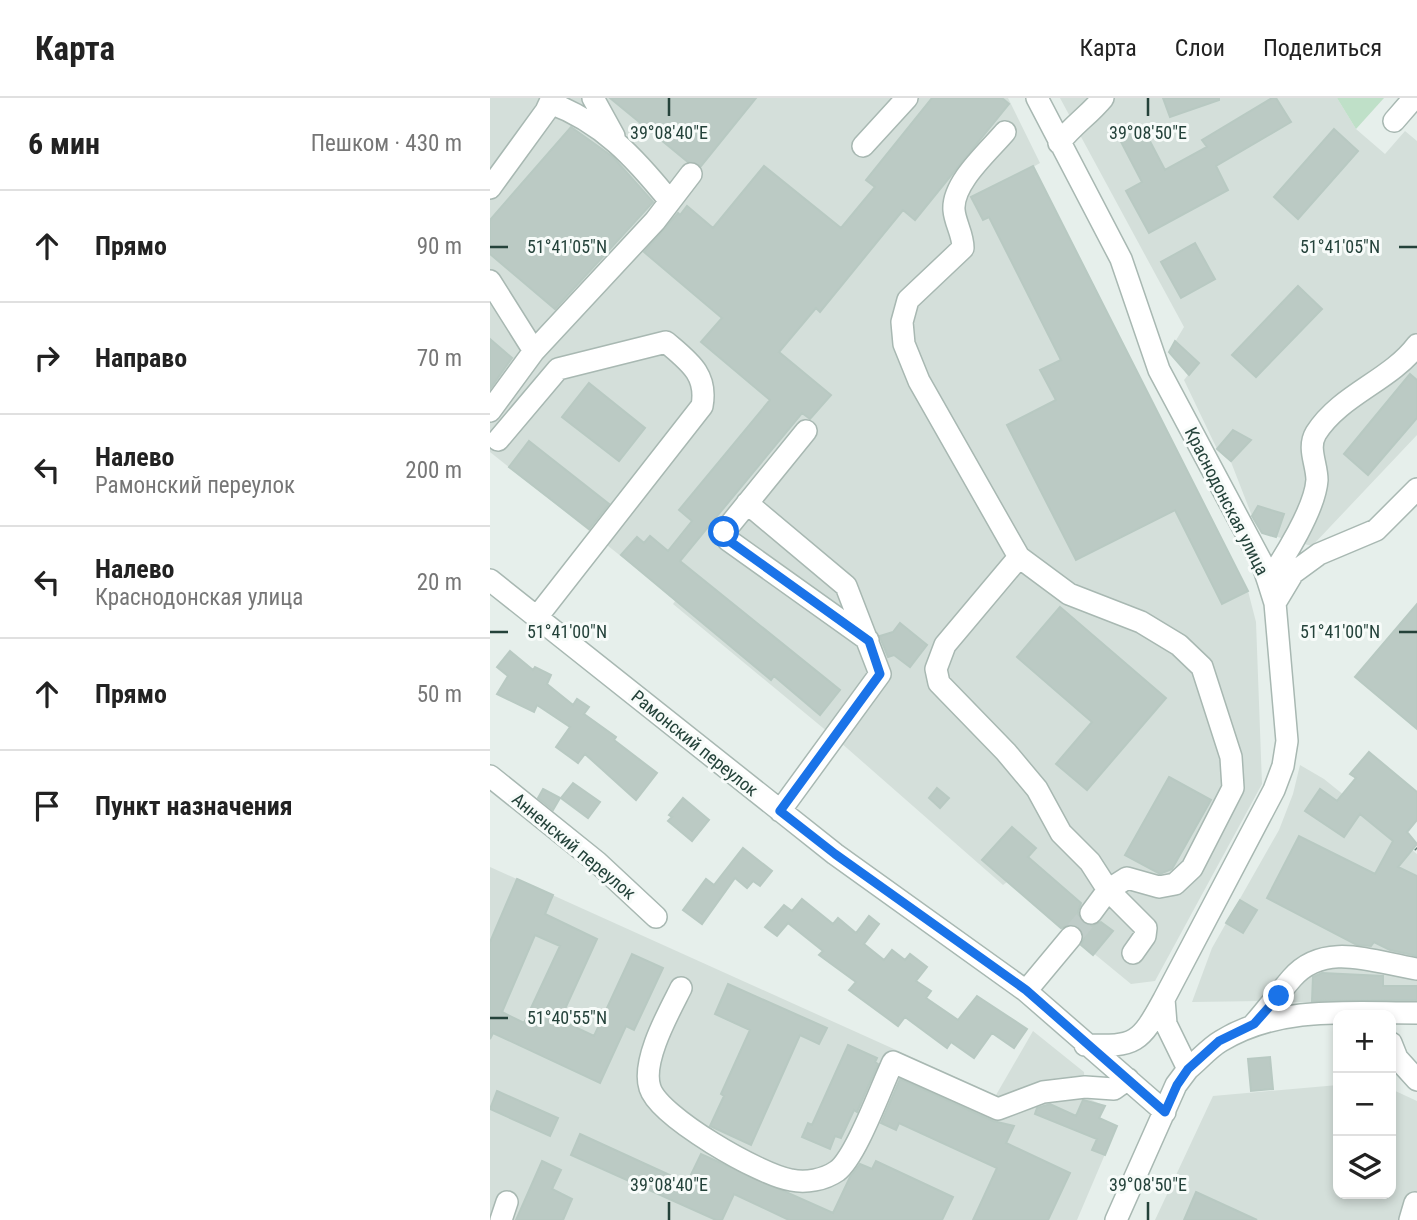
<!DOCTYPE html>
<html lang="ru">
<meta charset="utf-8">
<style>
body{margin:0;font-family:"Roboto Condensed",sans-serif;background:#f6f6f6;color:#222}
.controls{position:absolute;right:21px;bottom:21px;display:grid;overflow:hidden;border-radius:14px;box-shadow:0 4px 10px #0003}
.controls button{width:63px;height:63px;display:grid;place-items:center;padding:0;border:0;border-bottom:2px solid #e0e0e0;background:#fff;color:#222;font:35px sans-serif}
.stop{position:absolute;width:21px;height:21px;margin:-16px;border:5px solid #1a73e8;border-radius:50%;background:#fff}
.stop.end{background:#1a73e8;border-color:#fff;box-shadow:0 2px 7px #0008}
.list{margin:0;padding:0;list-style:none}
h2{display:flex;justify-content:space-between;align-items:center;height:91px;margin:0;padding:0 28px;font-size:30px}
h2 small{font-size:23px;font-weight:400;color:#767676}
.list li{display:grid;grid-template-columns:46px 1fr auto;gap:21px;align-items:center;box-sizing:border-box;height:112px;padding:0 28px;border-top:2px solid #e0e0e0}
.list b{display:block;font-size:26px;white-space:nowrap}
.list p{margin:0;font-size:23px;white-space:nowrap;color:#767676}
.list em{font-size:23px;font-style:normal;color:#767676}
.icon{flex:none;width:38px;height:38px;fill:none;stroke:currentColor;stroke-width:2;stroke-linecap:round;stroke-linejoin:round}
.map{position:relative;flex:none;width:927px;height:1122px;overflow:hidden}
header{display:flex;align-items:center;gap:42px;box-sizing:border-box;height:98px;padding:0 35px;background:#fff;border-bottom:2px solid #e0e0e0}
header strong{font-size:33px}
nav{display:flex;gap:38px;margin-inline-start:auto;font-size:24px}
main{display:flex}
aside{flex:1;background:#fff}
.map>svg:first-child{display:block}
.built{fill:#d4dfda}
.green{fill:#bfe0c8}
.building{fill:#bbcac4;stroke:#b8c9c2;stroke-width:2;fill-rule:evenodd}
.lines{fill:none;stroke-linecap:round;stroke-linejoin:round}
.minor-tunnel{stroke:#bfccc8;stroke-width:21;stroke-dasharray:21 10;stroke-linecap:butt}
.minor-casing{stroke:#a8b8b2;stroke-width:24}
.minor{stroke:#fff;stroke-width:21}
.rail{stroke:#5f7d75;stroke-width:5;stroke-dasharray:14 7;stroke-linecap:butt}
.route{stroke:#1a73e8;stroke-width:9}
.ticks{fill:none;stroke:#24423a;stroke-width:2.5}
.labels{text-anchor:middle;dominant-baseline:central;stroke-width:6;stroke-linejoin:round;paint-order:stroke}
.street-label{font-size:18px;fill:#24423a;stroke:#f7fbf9}
.ticks-label{font-size:18px;text-anchor:middle;fill:#24423a;stroke:#f7fbf9;stroke-width:6;stroke-linejoin:round;paint-order:stroke}
</style>
<header>
<strong>Карта</strong>
<nav><a>Карта</a><a>Слои</a><a>Поделиться</a></nav>
</header>
<main>
<aside>
<h2>6 мин<small>Пешком · 430 m</small></h2>
<ul class="list">
<li><svg class="icon" aria-label="ahead" viewBox="0 0 24 24"><path d="M12 20V5M6 11l6-6 6 6"/></svg><div><b>Прямо</b></div><em>90 m</em></li>
<li><svg class="icon" aria-label="right" viewBox="0 0 24 24"><path d="M7 20v-9h11M14 6l5 5-5 5"/></svg><div><b>Направо</b></div><em>70 m</em></li>
<li><svg class="icon" aria-label="left" viewBox="0 0 24 24"><path d="M17 20v-9H6M10 6l-5 5 5 5"/></svg><div><b>Налево</b><p>Рамонский переулок</p></div><em>200 m</em></li>
<li><svg class="icon" aria-label="left" viewBox="0 0 24 24"><path d="M17 20v-9H6M10 6l-5 5 5 5"/></svg><div><b>Налево</b><p>Краснодонская улица</p></div><em>20 m</em></li>
<li><svg class="icon" aria-label="ahead" viewBox="0 0 24 24"><path d="M12 20V5M6 11l6-6 6 6"/></svg><div><b>Прямо</b></div><em>50 m</em></li>
<li><svg class="icon" aria-label="arrive" viewBox="0 0 24 24"><path d="M6 21V4h12l-3 4 3 4H6"/></svg><div><b>Пункт назначения</b></div></li>
</ul>
</aside>
<div class="map">
<svg width="927" height="1122" viewBox="0 0 927 1122">
<rect width="100%" height="100%" fill="#e6efeb"/>
<!-- built -->
<path class="built" d="M0 0H518L550 65 543 69 758 493 766 524 772 686 665 883 641 886 517 784 513 787 350 644 183 506 186 502 0 354Z
M570 0H847L866 31 895 56 915 33 927 43V337L822 448 772 435 762 418 741 364 727 351 694 282 698 277 679 254 694 229Z
M810 667 834 681 927 756V905L796 904 783 892 772 903 702 904 722 850 789 732 803 696Z
M0 769 506 997 543 933 594 974 595 999 615 1008 609 1020 627 1028 587 1122H0Z
M848 987V1096H901V991L927 1003V1122H665L723 998Z"/>
<!-- green -->
<path class="green" d="M847 0H894L866 31Z"/>
<!-- building -->
<path class="building" d="M120 0H266L211 68 198 64Z
M442 0H512L519 6 425 122 413 112 330 214 326 210 289 254 341 297 320 321 312 315 190 463 350 592 330 617 284 578 281 582 131 457 147 439 154 445 160 438 178 453 202 423 189 412 280 302 211 244 232 220 154 154 188 115 190 117 197 108 223 130 274 68 351 130 385 89 376 82Z
M673 0H729V2L680 19Z
M782 0H786L801 24 726 68 738 92 659 135 636 93 652 84 629 40 652 28 675 72 717 49 712 42Z
M81 29 123 59 163 104 65 211 0 156V122Z
M844 31 868 53 808 121 784 99Z
M543 68 758 493 732 506 685 412 586 462 517 327 566 302 550 272 571 262 499 119 493 122 481 99Z
M705 145 725 181 691 200 671 164Z
M808 188 832 211 766 279 742 257Z
M0 241 22 260 0 291Z
M685 243 709 265 699 277 679 254Z
M920 276 927 282V320L878 377 854 356Z
M99 285 155 330 129 363 72 319Z
M743 332 761 342 741 363 727 351Z
M39 343 119 406 99 431 19 369Z
M768 408 794 416 786 439 772 435 762 418Z
M927 506V631L865 579Z
M570 509 676 600 597 692 566 666 602 624 527 559Z
M410 525 437 547 420 569 404 557 398 559 391 542 390 538 403 534Z
M20 553 43 572 45 569 61 577 57 586 83 607 87 601 99 609 94 616 126 639 124 642 167 675 146 702 95 656 88 665 66 649 80 629 47 607 44 614 7 596 18 578 7 569Z
M879 654 927 694V722L917 734 927 746 908 769 927 778V858L900 852 884 844 881 848 867 847 777 800 809 738 885 776 903 743 870 716 854 739 815 713 830 691 847 703 866 680 860 676Z
M679 679 721 702 682 771 670 776 635 757Z
M83 685 110 704 98 720 71 700Z
M447 690 459 700 450 710 439 700Z
M53 691 70 700 63 712 48 700Z
M193 700 219 722 202 743 178 723 182 719 179 717Z
M522 729 546 750 538 759 591 805 588 814 593 825 600 828 611 824 623 833 603 857 591 847 594 841 590 829 583 826 571 830 492 762Z
M253 750 282 773 270 788 263 783 257 790 245 780 212 826 193 812 216 781 224 787Z
M27 781 63 797 55 816 107 841 70 922 104 938 142 856 173 870 144 932 136 928 110 985 3 935 0 941V844ZM45 837 70 848 34 925 12 914Z
M312 801 343 826 348 820 366 835 379 818 389 826 374 846 394 862 402 852 415 862 420 856 437 869 426 883 441 893 436 900 468 922 487 898 537 931 524 950 502 935 484 960 461 944 457 950 415 919 408 928 359 892 366 884 329 857 333 853 298 825 287 838 275 829 294 807 302 813Z
M750 802 767 812 753 835 736 825Z
M832 875 893 878V888H927V902L822 903 823 879Z
M238 886 337 930 329 946 310 937 261 1047 220 1028 234 998 231 996 260 932 225 916Z
M358 947 387 960 385 964 388 966 367 1014 364 1012 351 1040 345 1038 340 1051 312 1039 318 1025 322 1027Z
M780 959 783 991 761 993 758 961Z
M410 981 503 1023 524 1028 516 1045 580 1075 558 1122H483L507 1070 409 1025 406 1032 391 1025Z
M7 993 68 1020 60 1038 0 1011Z
M593 1002 615 1008 609 1020 627 1028 615 1057 602 1052 607 1041 545 1016 547 1010 560 1006 586 1018Z
M90 1036 197 1085 211 1056 343 1115 360 1079 370 1066 382 1071 386 1063 463 1099 452 1122H299L244 1096 232 1122H226L81 1057Z
M52 1063 71 1072 62 1091 82 1101 73 1122H26Z
M706 1094 767 1122H694Z"/>
<g class="lines">
<!-- minor-tunnel -->
<path class="minor-tunnel" d="M581 839 601 815"/>
<defs>
<path id="minor" d="M103 0 124 38
M547 0 631 161 669 272 772 465 778 483 785 505 797 643 793 668 784 692 674 901 676 926 698 971 686 987 626 1122
M60 5C112 24 145 60 179 102
M904 23 924 0
M515 34C498 54 462 85 464 112 465 125 473 136 473 150L418 202 412 224 414 246 429 283 529 459 579 496 651 524 689 547 712 569 741 659 743 690 702 770 685 786 669 789 637 780 618 792 601 815
M569 45C583 27 599 17 613 0
M373 48 417 0
M0 90 56 13 62 0
M0 183 44 253
M0 313 44 253 165 123 201 76
M316 333 234 434 238 442 378 542
M8 342 68 271 176 244C198 263 218 276 212 308L47 519
M257 405 356 488 390 576 290 713
M529 459 455 547 446 571 449 585 516 654 547 691 571 735 600 764 618 792 656 830 655 838 643 855
M0 482 345 756 536 893 675 1014
M778 483C794 460 825 411 827 382 827 366 817 350 826 335 851 296 900 283 927 247
M785 505 803 475 829 456 886 432 927 391
M0 678 107 764 166 819
M191 890C179 914 151 963 160 990 169 1019 270 1077 301 1082 316 1085 334 1082 347 1073 366 1059 391 989 403 964L508 1011 553 994 595 989 624 991 638 981
M536 893 581 839
M764 926C777 911 789 895 802 880 835 842 886 865 927 871
M901 945 907 960 927 982
M595 947C646 949 650 945 674 901
M698 971C709 962 719 950 731 943 790 907 861 915 927 915
M11 1122 17 1104
M920 1122 925 1105"/>
</defs>
<!-- minor casing -->
<use href="#minor" class="minor-casing"/>
<!-- minor -->
<use href="#minor" class="minor"/>
<!-- rail -->
<path class="rail" d="M926 750 927 751"/>
</g>
<g class="lines">
<!-- route -->
<path class="route" d="M234 434 238 442 379 543 390 576 290 713 345 756 536 892 675 1014 687 987 698 971 729 943 764 926 789 898"/>
</g>
<!-- ticks -->
<path class="ticks" d="M179 0V18M658 0V18M0 149H18M909 149H927M0 534H18M909 534H927M0 920H18M179 1104V1122M658 1104V1122"/>
<g class="labels">
<!-- street labels -->
<g class="street-label">
<text transform="translate(737 403) rotate(63)">Краснодонская улица</text>
<text transform="translate(205 645) rotate(39)">Рамонский переулок</text>
<text transform="translate(84 748) rotate(40)">Анненский переулок</text>
</g>
</g>
<g class="ticks-label">
<text x="179" y="41">39°08'40"E</text>
<text x="658" y="41">39°08'50"E</text>
<text x="77" y="155">51°41'05"N</text>
<text x="850" y="155">51°41'05"N</text>
<text x="77" y="540">51°41'00"N</text>
<text x="850" y="540">51°41'00"N</text>
<text x="77" y="926">51°40'55"N</text>
<text x="179" y="1093">39°08'40"E</text>
<text x="658" y="1093">39°08'50"E</text>
</g>
</svg>
<div class="controls">
<button>+</button>
<button>−</button>
<button><svg class="icon" aria-label="layers" viewBox="0 0 24 24"><path d="M12 4l9 5-9 5-9-5zM3 14l9 5 9-5"/></svg></button>
</div>
<div class="stop" style="left:234px;top:434px"></div>
<div class="stop end" style="left:789px;top:898px"></div>
</div>
</main>
